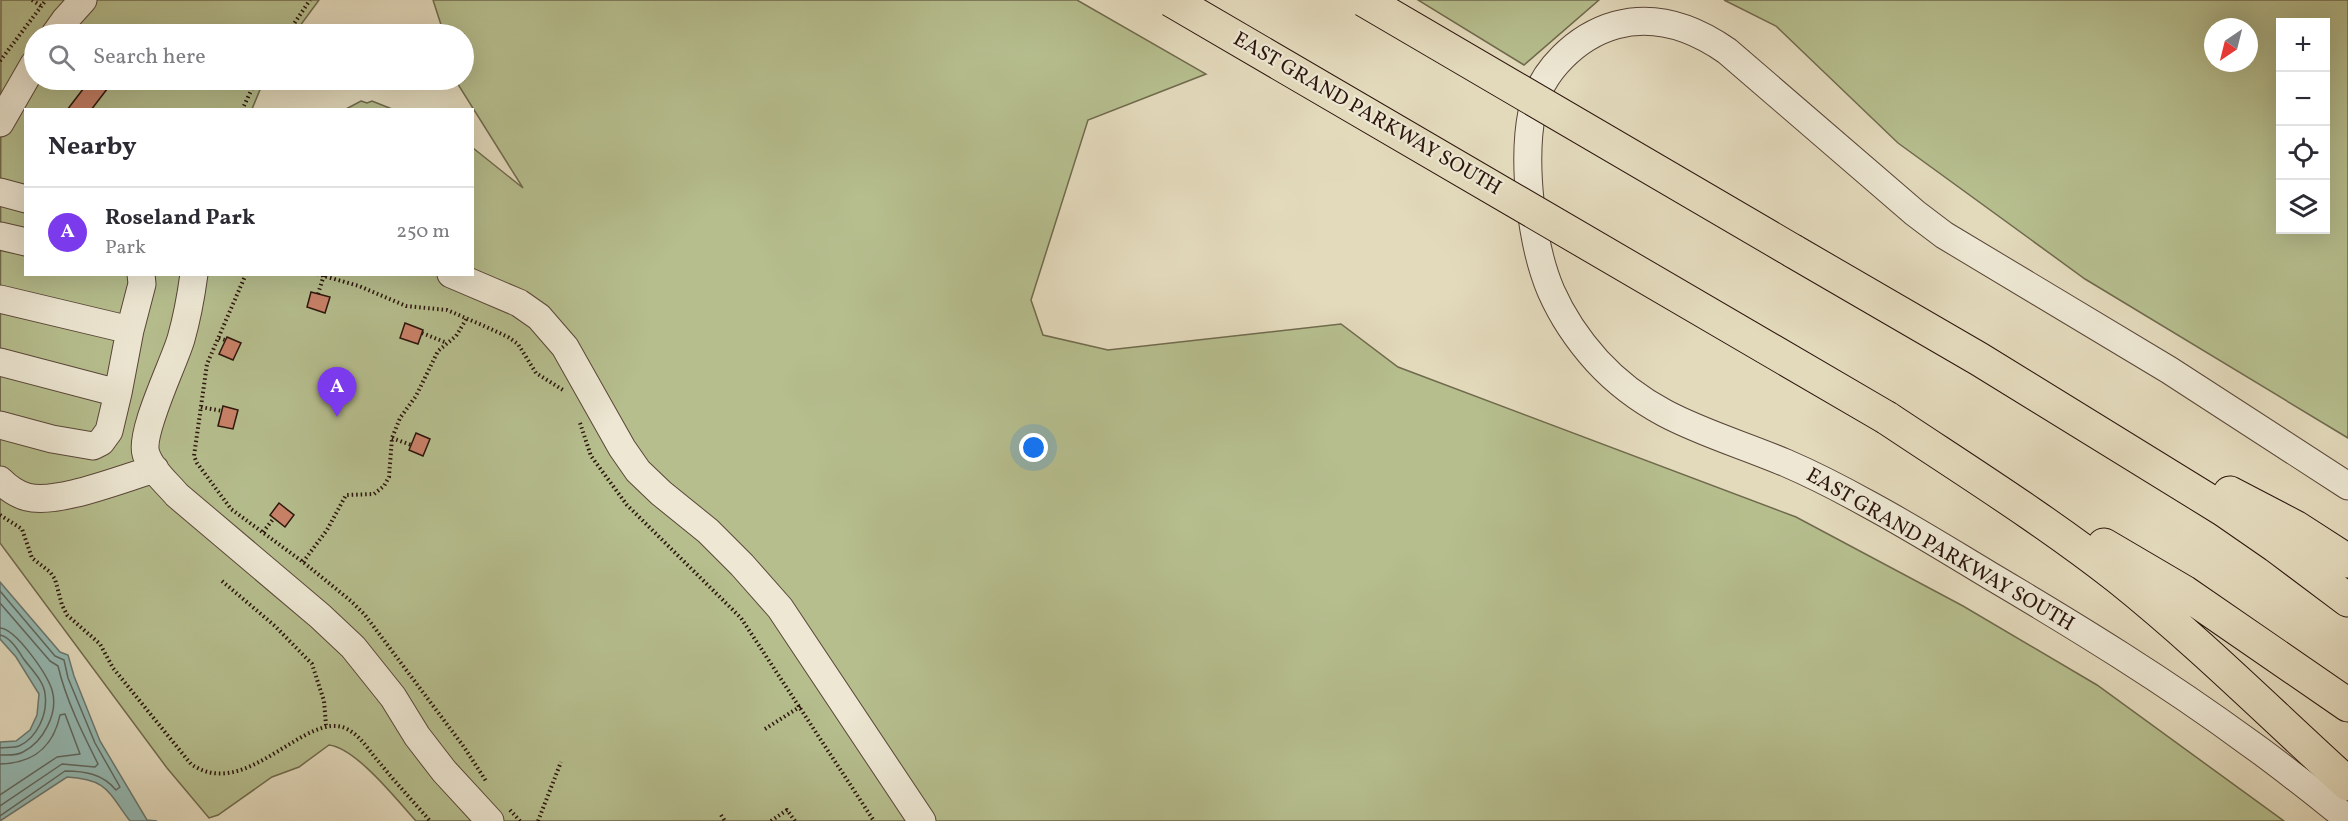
<!DOCTYPE html>
<meta charset="utf-8">
<style>
body{margin:0;font-family:Vollkorn,serif;background:#f2f2f3;color:#2b2b33}
.controls{position:absolute;right:18px;top:18px;display:grid;overflow:hidden;border-radius:0px;box-shadow:0 6px 24px #0002}
.controls button{width:54px;height:54px;display:grid;place-items:center;padding:0;border:0;border-bottom:2px solid #e1e1e2;background:#fff;color:#2b2b33;font:30px sans-serif}
.compass{position:absolute;left:2204px;top:18px;width:54px;height:54px;border-radius:50%;background:#fff;box-shadow:0 6px 24px #0002;rotate:215deg}
.you{position:absolute;left:1034px;top:448px;width:21px;height:21px;margin:-15px;border:4px solid #fff;border-radius:50%;background:#1a73e8;box-shadow:0 0 0 9px #1a73e833}
.badge{display:grid;place-items:center;width:39px;height:39px;border-radius:50%;background:#7c3aed;color:#fff;font-size:20px;font-weight:700}
.pin{position:absolute;translate:-50% -50px;filter:drop-shadow(0 2px 3px #0008)}
.pin::after{content:'';position:absolute;top:32px;width:21px;height:18px;background:inherit;clip-path:polygon(0 0,100% 0,50% 100%)}
.list{margin:0;padding:0;list-style:none}
h2{display:flex;justify-content:space-between;align-items:center;height:78px;margin:0;padding:0 24px;font-size:26px}
h2 small{font-size:20px;font-weight:400;color:#7c7c81}
.list li{display:grid;grid-template-columns:39px 1fr auto;gap:18px;align-items:center;box-sizing:border-box;height:90px;padding:0 24px;border-top:2px solid #e1e1e2}
.list b{display:block;font-size:22px;white-space:nowrap}
.list p{margin:0;font-size:20px;white-space:nowrap;color:#7c7c81}
.list em{font-size:20px;font-style:normal;color:#7c7c81}
.icon{flex:none;width:33px;height:33px;fill:none;stroke:currentColor;stroke-width:2;stroke-linecap:round;stroke-linejoin:round}
.map{position:relative;flex:none;width:2348px;height:821px;overflow:hidden}
.search{position:absolute;background:#fff;box-shadow:0 6px 24px #0002;left:24px;top:24px;width:450px;height:66px;display:flex;align-items:center;gap:15px;box-sizing:border-box;padding:0 21px;border-radius:33px;color:#7c7c81;font-size:22px}
.panel{position:absolute;background:#fff;box-shadow:0 6px 24px #0002;left:24px;top:108px;width:450px;height:168px;border-radius:0px}
.map>svg:first-child{display:block}
.green{fill:#b6be8e;stroke:#706a4d;stroke-width:1.5;fill-rule:evenodd}
.water{fill:#95bab4;stroke:#6b7871;stroke-width:1.5}
.lines{fill:none;stroke-linecap:round;stroke-linejoin:round}
.shore{stroke:#606860;stroke-width:1.5}
.building{fill:#c98269;stroke:#2b150c;stroke-width:1.5}
.minor-casing{stroke:#594638;stroke-width:29}
.highway-casing{stroke:#2b150c;stroke-width:35}
.path{stroke:#2b150c;stroke-width:4;stroke-dasharray:1.5 3;stroke-linecap:butt}
.minor{stroke:#ede7d3;stroke-width:27}
.highway{stroke:#e3dabc;stroke-width:33}
.highway-bridge-casing{stroke:#2b150c;stroke-width:35;stroke-linecap:butt}
.highway-bridge{stroke:#e3dabc;stroke-width:33}
.labels{text-anchor:middle;dominant-baseline:central;stroke-width:4.5;stroke-linejoin:round;paint-order:stroke}
.street-label{font-size:21px;fill:#2b150c;stroke:#ede7d3}
</style>
<div class="map">
<svg width="2348" height="821" viewBox="0 0 2348 821">
<rect width="100%" height="100%" fill="#e3dabc"/>
<filter id="stains"><feTurbulence type="fractalNoise" baseFrequency=".00333" numOctaves="4"/><feColorMatrix values="0 0 0 0 .2 0 0 0 0 .09 0 0 0 0 .02 0 0 0 .5 -.17"/></filter>
<radialGradient id="worn" r=".72"><stop offset=".6" stop-color="#630" stop-opacity="0"/><stop offset="1" stop-color="#630" stop-opacity=".3"/></radialGradient>
<!-- green -->
<path class="green" d="M1 0H319L294 34H34V80H264L252 109 26 110V274H472L473 148 523 188 459 86 457 80H464V34H444L433 0H1077L1206 74 1088 120 1031 300 1043 335 1108 350 1341 324 1398 367 1796 517 1963 606 2097 685 2284 821H416C397 800 356 748 329 745L299 767 272 777 218 815 209 818 167 768 0 543Z
M1418 0H1599L1524 65Z
M1724 0H2348V438L2085 279 1898 143 1776 26ZM2326 22V230H2280V22ZM2213 27H2249V63H2213Z
M361 101 367 103 372 101 392 109H346Z"/>
<!-- water -->
<path class="water" d="M0 582 60 652 68 655 74 676 100 741 147 820 157 821H130C108 792 107 779 67 777L0 821V742L16 741 30 730 37 715 39 694 16 657 0 639Z"/>
<g class="lines">
<!-- shore -->
<path class="shore" d="M0 591 55 656 64 660 68 678 95 743 120 787 116 790C103 774 85 771 65 771L0 816
M0 603 50 661 58 666C66 700 82 732 98 764L95 767 62 764 0 806
M0 628C16 629 47 674 52 690 59 713 43 742 23 752 16 756 7 755 0 755
M0 635C10 637 18 650 23 658 30 668 44 681 45 694 48 714 37 738 19 746 14 748 5 747 0 748
M0 764C33 763 53 748 60 715L65 714 80 754 57 757 0 795"/>
</g>
<!-- building -->
<path class="building" d="M90 80H114L91 110H67Z
M311 292 330 297 325 313 307 307Z
M405 323 423 330 418 344 400 338Z
M227 337 241 343 233 360 219 354Z
M223 406 238 410 233 429 218 426Z
M416 433 430 439 423 456 409 450Z
M279 503 294 515 285 527 270 515Z"/>
<g class="lines">
<defs>
<path id="minor" d="M55 34 65 20 83 0
M0 123 34 64
M0 192 26 199
M0 236 26 242
M194 274C191 296 187 318 181 339 174 363 139 433 146 454 151 470 167 483 177 495L320 616 353 647 393 697 417 736 444 771 490 821
M451 274 519 303 539 317 565 347 622 448 638 471 661 493 708 531 742 565 780 608 922 821
M0 299 130 330 142 284 141 274
M0 362 118 393 109 431 101 442 93 446 52 439 0 425
M118 393 130 330
M0 480C9 489 16 494 27 497 58 505 123 478 155 469
M2348 486 2169 370 1944 235 1915 213 1727 51C1694 28 1657 14 1616 25 1577 36 1540 71 1532 112 1522 162 1531 244 1551 291 1562 316 1579 341 1597 361 1652 421 1715 433 1786 463 1814 475 1841 489 1868 504 1909 526 1949 551 1989 575 2077 627 2165 681 2248 742 2282 766 2315 793 2348 819"/>
<path id="highway" d="M1793 251 1979 359 2224 510 2276 546 2348 600
M1887 418C1965 470 2045 520 2119 578 2199 642 2272 715 2348 784
M2230 493 2295 527 2348 561
M2104 545 2184 592 2348 705"/>
</defs>
<!-- minor casing -->
<use href="#minor" class="minor-casing"/>
<!-- highway casing -->
<use href="#highway" class="highway-casing"/>
<!-- path -->
<path class="path" d="M32 0 41 6
M287 34 310 0
M0 61 46 0
M242 110 256 80
M246 274 207 364 194 456 197 463 231 509 303 562 351 601 365 615 464 747 486 781
M317 274 359 286 406 306 447 310 482 325 508 337 518 344 536 373 563 390
M318 294 324 275
M422 333 447 343
M219 338 225 340
M201 407 222 411
M580 423 591 456 627 505 741 618 874 821
M392 438 411 445
M0 515 22 529 32 558 50 572 55 579 62 605 67 615 100 644 113 668 191 764C246 803 307 708 347 729 361 736 369 751 379 762 395 782 413 801 430 821
M263 532 274 518
M303 562 327 530 346 495 374 494 384 486 389 477 392 438 400 418 416 396 438 351 456 336 467 318
M222 581 275 626 312 664 324 701 326 725
M765 729 801 706
M510 810 520 821
M721 815 725 821
M538 821 561 762
M771 821 787 810 795 821"/>
<!-- minor -->
<use href="#minor" class="minor"/>
<!-- highway -->
<use href="#highway" class="highway"/>
<defs>
<path id="highway-bridge" d="M1171 0 1887 418
M1364 0 1793 251"/>
</defs>
<!-- highway-bridge casing -->
<use href="#highway-bridge" class="highway-bridge-casing"/>
<!-- highway-bridge -->
<use href="#highway-bridge" class="highway-bridge"/>
</g>
<g class="labels">
<!-- street labels -->
<g class="street-label">
<text transform="translate(1367 114) rotate(30)">EAST GRAND PARKWAY SOUTH</text>
<text transform="translate(1940 550) rotate(30)">EAST GRAND PARKWAY SOUTH</text>
</g>
</g>
<rect width="100%" height="100%" filter="url(#stains)"/>
<rect width="100%" height="100%" fill="url(#worn)"/>
</svg>
<div class="controls">
<button>+</button>
<button>−</button>
<button><svg class="icon" aria-label="locate" viewBox="0 0 24 24"><circle cx="12" cy="12" r="6"/><path d="M12 2v4M12 18v4M2 12h4M18 12h4"/></svg></button>
<button><svg class="icon" aria-label="layers" viewBox="0 0 24 24"><path d="M12 4l9 5-9 5-9-5zM3 14l9 5 9-5"/></svg></button>
</div>
<svg class="compass" viewBox="-18 -18 36 36"><path d="M0-13l5 13h-10z" fill="#e53935"/><path d="M0 13l5-13h-10z" fill="#7c7c81"/></svg>
<div class="you"></div>
<div class="pin badge" style="left:337px;top:417px">A</div>
<div class="search"><svg class="icon" aria-label="search" viewBox="0 0 24 24"><circle cx="10" cy="10" r="6"/><path d="M15 15l6 6"/></svg>Search here</div>
<section class="panel">
<h2>Nearby<small></small></h2>
<ul class="list">
<li><span class="badge">A</span><div><b>Roseland Park</b><p>Park</p></div><em>250 m</em></li>
</ul>
</section>
</div>
